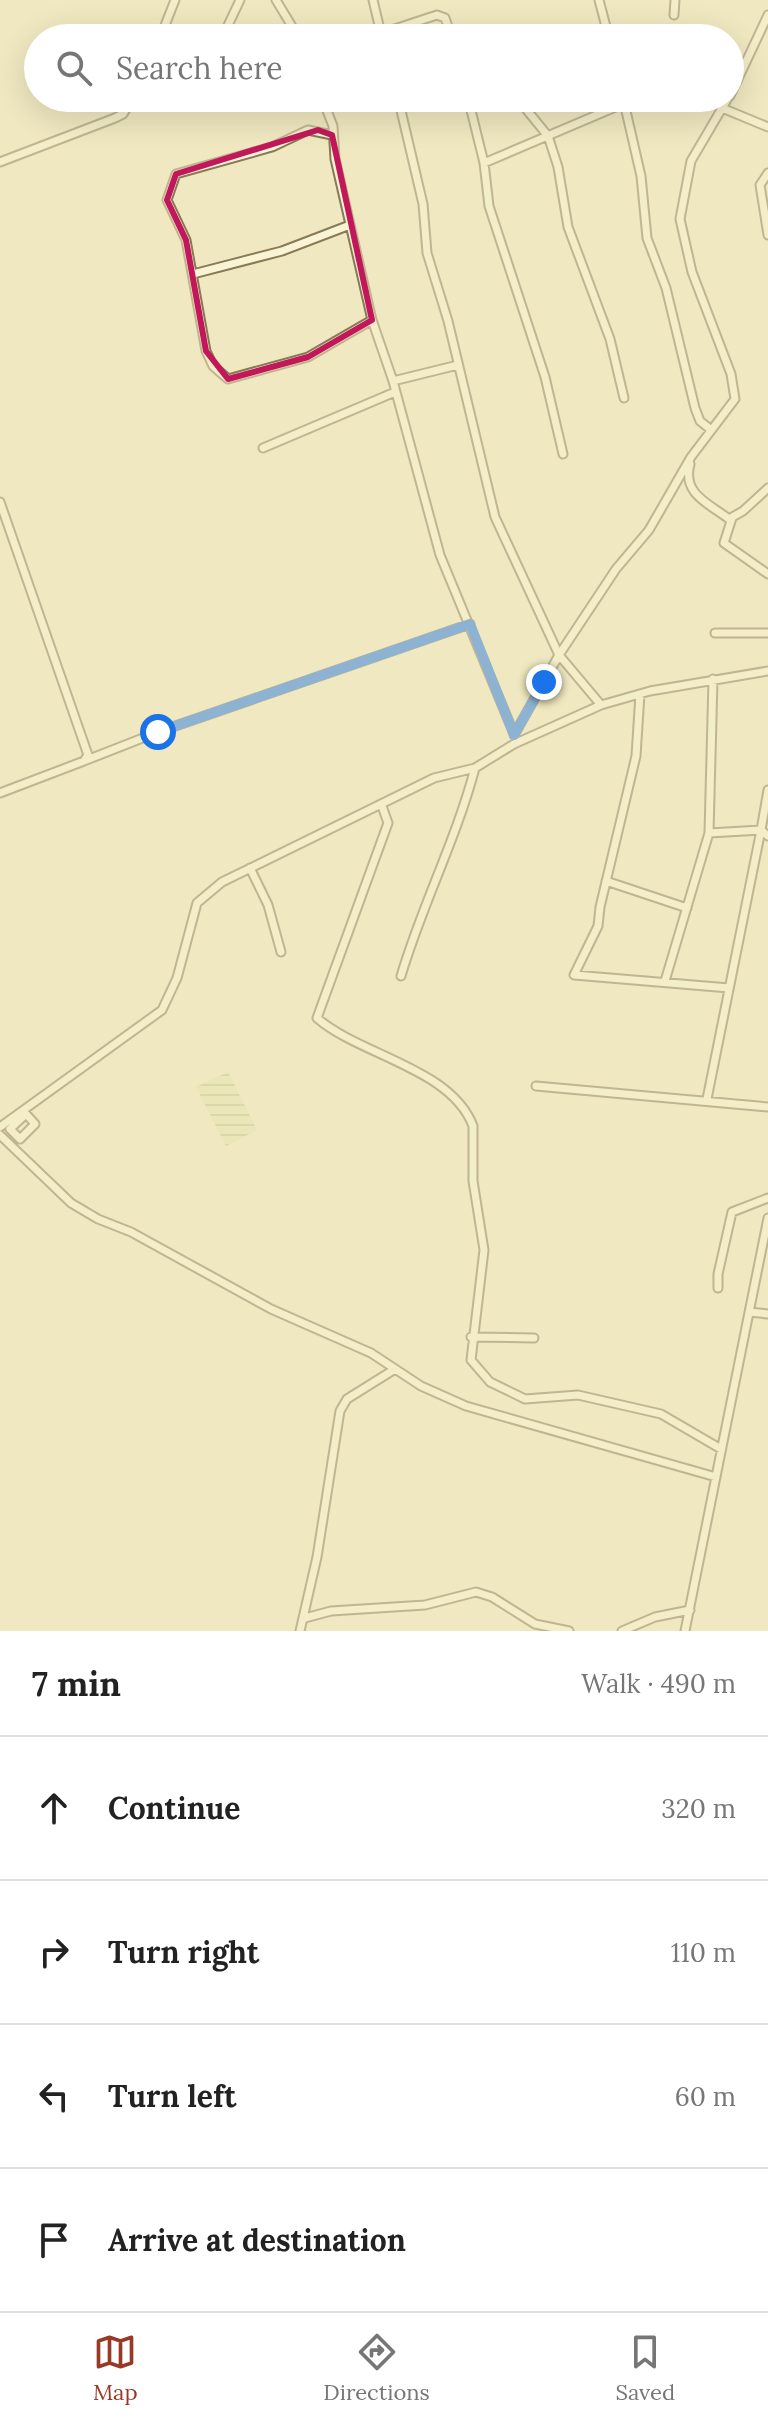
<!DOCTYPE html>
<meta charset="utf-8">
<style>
body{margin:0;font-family:Lora,serif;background:#f2f2f2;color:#222}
.stop{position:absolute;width:24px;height:24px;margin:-18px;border:6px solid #1a73e8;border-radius:50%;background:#fff}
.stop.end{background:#1a73e8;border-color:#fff;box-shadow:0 2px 8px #0008}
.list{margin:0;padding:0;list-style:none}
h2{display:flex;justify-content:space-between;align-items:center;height:104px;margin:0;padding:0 32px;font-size:34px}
h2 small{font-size:26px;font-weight:400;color:#767676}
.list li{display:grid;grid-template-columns:52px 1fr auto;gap:24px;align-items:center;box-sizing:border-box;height:144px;padding:0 32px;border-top:2px solid #e0e0e0}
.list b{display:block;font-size:30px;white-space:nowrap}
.list em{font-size:26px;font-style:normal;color:#767676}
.icon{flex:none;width:44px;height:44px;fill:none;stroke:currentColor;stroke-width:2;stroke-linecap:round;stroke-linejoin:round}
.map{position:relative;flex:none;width:768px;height:1631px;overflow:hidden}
.search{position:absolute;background:#fff;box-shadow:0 8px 32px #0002;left:24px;right:24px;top:24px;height:88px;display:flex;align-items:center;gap:20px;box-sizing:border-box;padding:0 28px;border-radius:44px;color:#767676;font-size:30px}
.sheet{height:680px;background:#fff}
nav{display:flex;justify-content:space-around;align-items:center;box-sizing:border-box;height:112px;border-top:2px solid #e0e0e0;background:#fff;font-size:22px;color:#767676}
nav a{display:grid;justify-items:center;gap:4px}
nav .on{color:#983826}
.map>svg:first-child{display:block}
.farmland{fill:url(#farmland-rules)}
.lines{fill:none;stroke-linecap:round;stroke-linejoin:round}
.street-casing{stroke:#887957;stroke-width:11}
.street{stroke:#f9f4d3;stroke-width:7}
.route{stroke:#1a73e8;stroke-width:10}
.marked{fill:none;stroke:#c2185b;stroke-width:6;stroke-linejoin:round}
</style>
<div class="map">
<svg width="768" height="1631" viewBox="0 0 768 1631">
<defs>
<pattern id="farmland-rules" width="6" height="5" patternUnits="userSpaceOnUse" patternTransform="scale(2)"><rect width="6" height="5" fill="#e4e4ad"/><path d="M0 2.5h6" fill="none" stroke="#c4c494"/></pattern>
</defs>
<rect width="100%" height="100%" fill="#efe8c0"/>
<!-- farmland -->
<path class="farmland" d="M228 1072 257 1130 226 1146 196 1087Z"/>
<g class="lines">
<defs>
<path id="street" d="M276 0 299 38
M373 0 382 38
M599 0 609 38
M674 15 675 0
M160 38 175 0
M222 38 240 0
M367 38 437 15 445 18 452 38
M730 96 768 15
M157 98 179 104 184 98
M322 98 333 126 335 159 372 320 393 381 440 555 514 734
M398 98 423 204 427 253 448 321 495 517 559 655 601 705
M468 98 484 163 489 206 545 377 563 454
M576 98 559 103 526 100V109L548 136 558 167 568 227 610 339 624 398
M623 98 641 176 647 238 666 288 695 408 700 421 710 429
M722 108 768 127
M332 135 308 130 272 147 176 174 167 200 186 240 206 351 213 366 228 379 308 357 372 320
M0 162 115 118 123 114 133 98
M484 163 625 103
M768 173 760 185 768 235
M193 274 282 251 350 225
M393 381 458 365
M263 448 395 392
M690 464C682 494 708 503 729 519L743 511 768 488
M0 502 88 755 84 761 0 793
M732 518 724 543 768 574
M715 633H768
M640 694 636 756 600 907 598 926 574 975 729 988
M514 735 559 655 616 569 649 530 691 457 735 399 731 374 692 272 680 219 691 161 728 98
M84 761 158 732 470 624
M768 790 761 830 768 836
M382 806 388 823 317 1018C361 1056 451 1068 473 1126V1181L484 1250 471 1360 490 1382 525 1399 578 1395 661 1414 721 1449
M250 868 268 905 281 952
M606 881 687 908
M401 976C422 905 456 840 475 768
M665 981 709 833 713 679
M536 1086 768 1107
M707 1099 761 830 709 833
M26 1114 35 1124 20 1139 10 1129Z
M0 1127 162 1010 177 978 197 903 222 882 434 778 475 768 514 744 601 705 650 691 768 671
M0 1135 71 1203 98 1219 131 1232 271 1309 371 1353 421 1386 466 1406 716 1477
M718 1288V1274L732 1212 768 1198
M749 1312 768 1314
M471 1337 534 1338
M305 1618 331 1611 425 1605 476 1592 492 1597 535 1624 569 1631
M300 1631 317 1557 340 1411 347 1399 395 1369
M622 1631 655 1617 690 1610
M685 1631 768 1218"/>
</defs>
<!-- street casing -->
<use href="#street" class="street-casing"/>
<!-- street -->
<use href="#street" class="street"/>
</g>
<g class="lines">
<!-- route -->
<path class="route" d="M158 732 470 624 514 735 544 682"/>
</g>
<!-- marked area -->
<path d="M0 0H768V1631H0ZM318 130 332 135 372 320 308 357 228 379 206 351 186 240 167 200 176 174Z" fill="#efe8c0" fill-opacity=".55" fill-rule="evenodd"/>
<path class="marked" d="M318 130 332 135 372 320 308 357 228 379 206 351 186 240 167 200 176 174Z"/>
</svg>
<div class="stop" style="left:158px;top:732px"></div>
<div class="stop end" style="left:544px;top:682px"></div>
<div class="search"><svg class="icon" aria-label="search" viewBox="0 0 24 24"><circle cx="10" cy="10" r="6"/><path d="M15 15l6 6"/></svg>Search here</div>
</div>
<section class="sheet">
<h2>7 min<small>Walk · 490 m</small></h2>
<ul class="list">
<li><svg class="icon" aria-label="ahead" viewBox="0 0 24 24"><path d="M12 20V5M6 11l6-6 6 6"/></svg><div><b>Continue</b></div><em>320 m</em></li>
<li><svg class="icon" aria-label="right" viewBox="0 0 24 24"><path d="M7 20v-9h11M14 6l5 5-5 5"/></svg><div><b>Turn right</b></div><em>110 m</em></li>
<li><svg class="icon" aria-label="left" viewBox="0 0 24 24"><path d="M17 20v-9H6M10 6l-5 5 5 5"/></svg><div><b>Turn left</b></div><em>60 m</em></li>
<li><svg class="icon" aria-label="arrive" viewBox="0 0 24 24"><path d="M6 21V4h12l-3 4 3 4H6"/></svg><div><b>Arrive at destination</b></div></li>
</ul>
</section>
<nav>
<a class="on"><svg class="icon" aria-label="map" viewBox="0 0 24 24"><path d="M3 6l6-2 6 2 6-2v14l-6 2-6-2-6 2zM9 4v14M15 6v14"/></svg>Map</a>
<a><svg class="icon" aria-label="directions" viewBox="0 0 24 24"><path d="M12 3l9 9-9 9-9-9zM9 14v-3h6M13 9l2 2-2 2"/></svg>Directions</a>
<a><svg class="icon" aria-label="saved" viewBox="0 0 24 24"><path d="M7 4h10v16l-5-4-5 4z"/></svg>Saved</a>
</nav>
